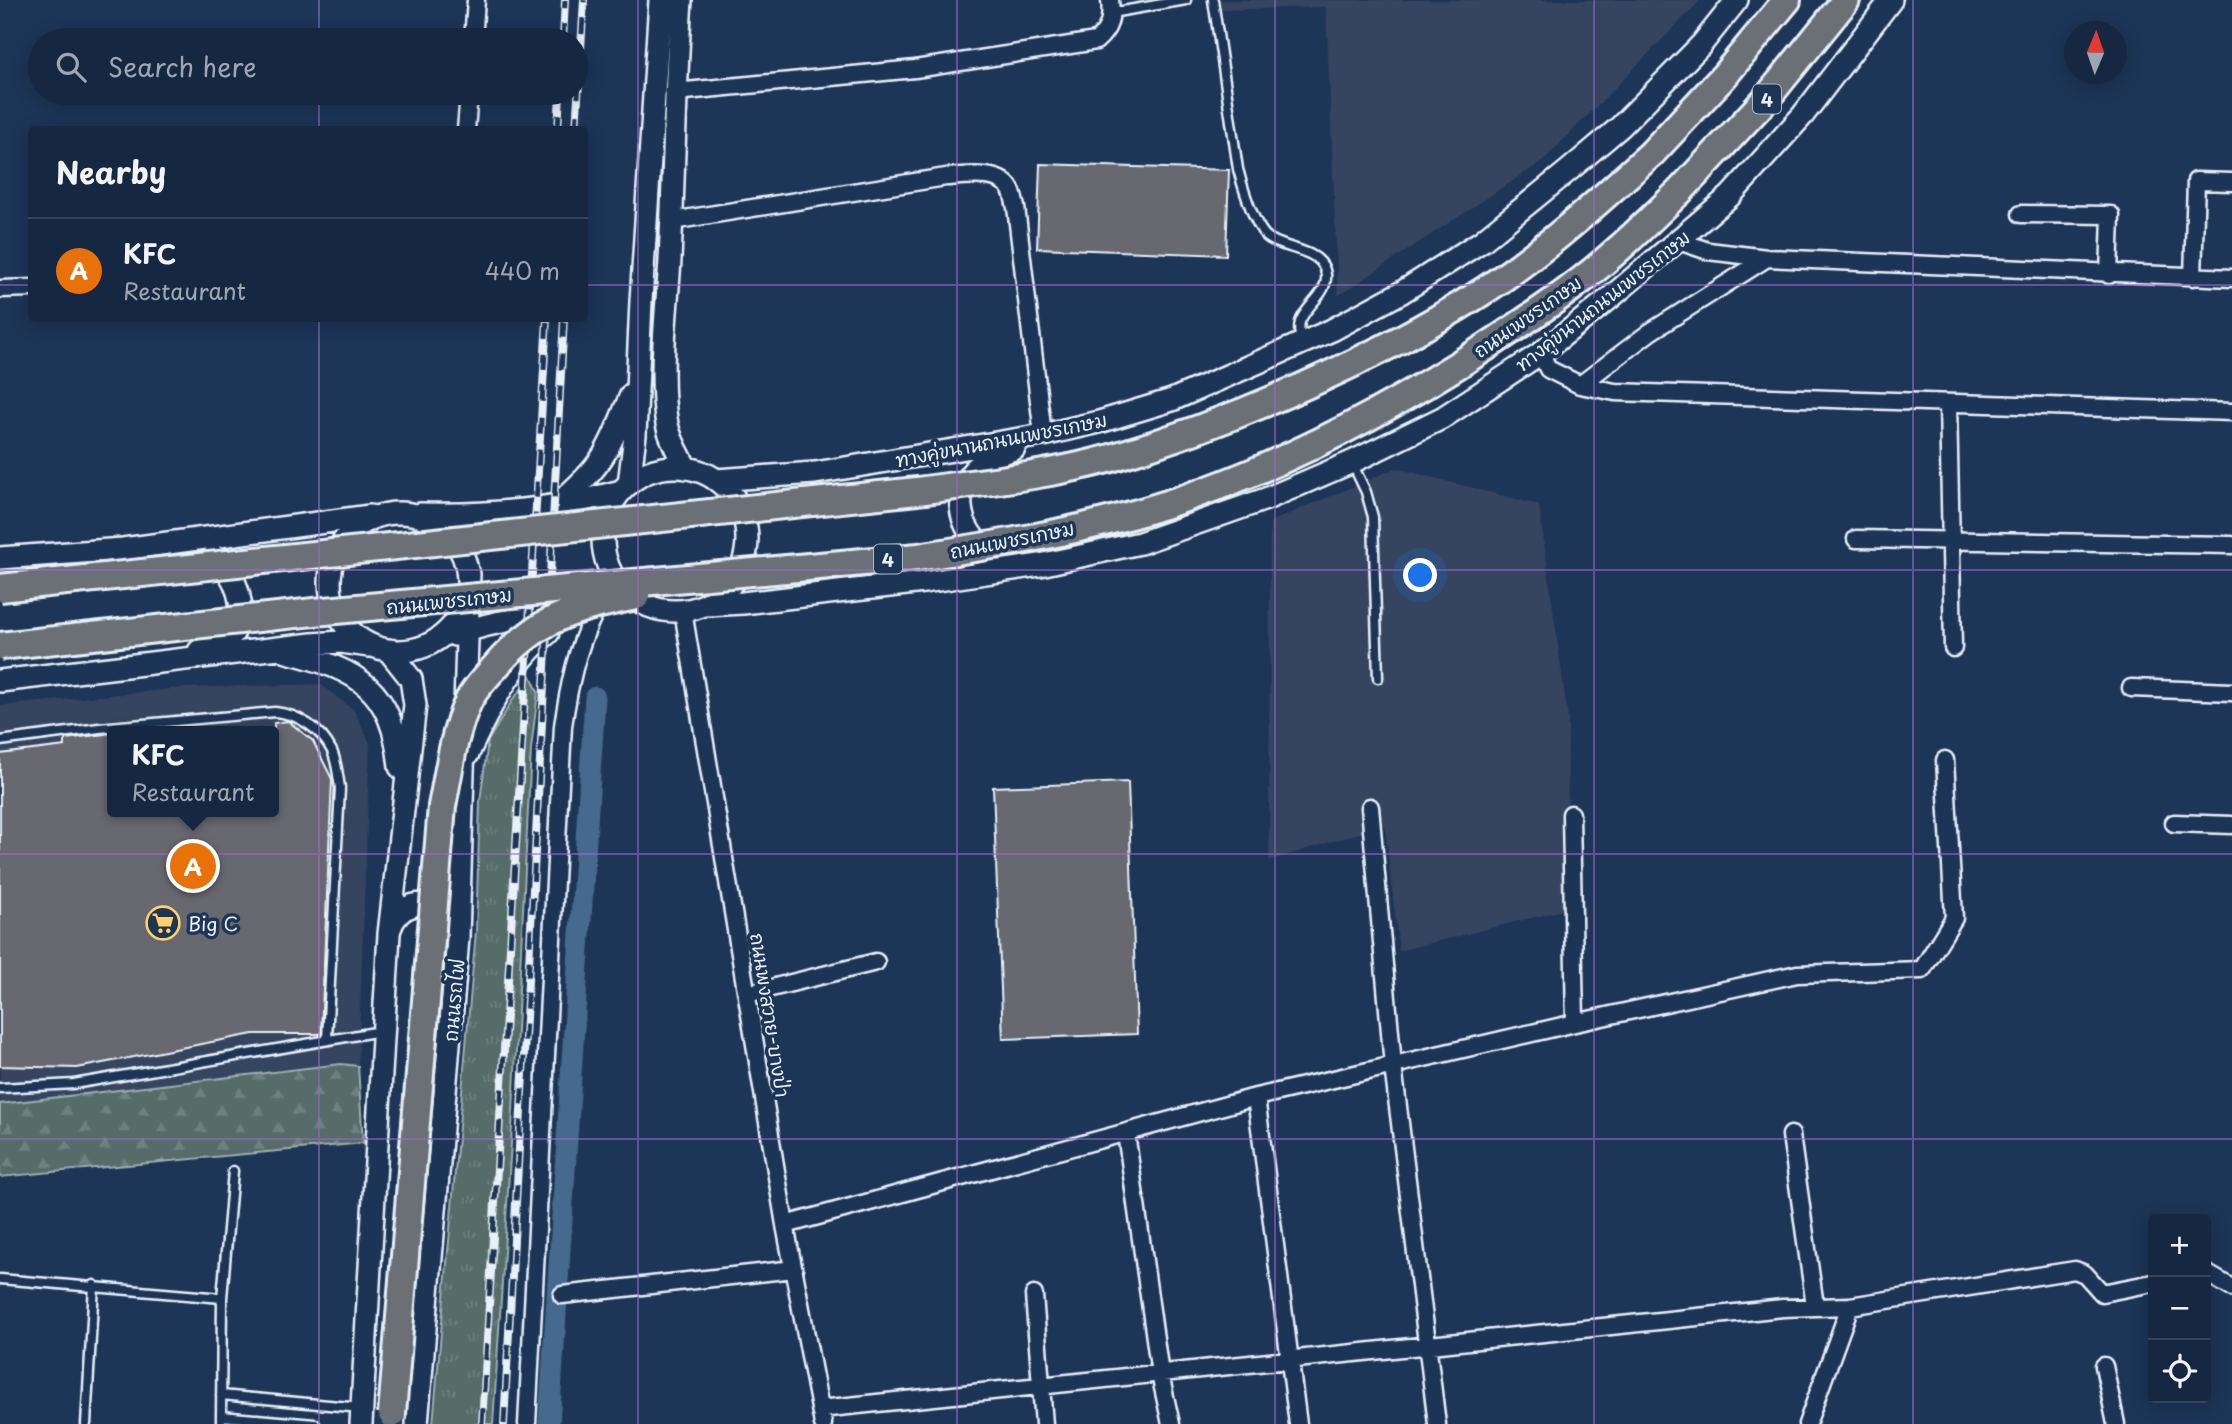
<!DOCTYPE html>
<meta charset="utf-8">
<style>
body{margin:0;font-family:"Playpen Sans","Playpen Sans Thai",sans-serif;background:#1f3048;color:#f1f3f6}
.controls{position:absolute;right:21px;bottom:21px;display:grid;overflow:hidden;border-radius:7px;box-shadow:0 4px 18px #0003}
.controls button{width:63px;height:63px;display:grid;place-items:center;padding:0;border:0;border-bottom:2px solid #35445a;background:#162841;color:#f1f3f6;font:35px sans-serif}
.compass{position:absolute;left:2064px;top:21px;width:63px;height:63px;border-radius:50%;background:#162841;box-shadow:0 4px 18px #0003;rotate:2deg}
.you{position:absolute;left:1421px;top:576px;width:24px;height:24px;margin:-18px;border:5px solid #fff;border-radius:50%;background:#1a73e8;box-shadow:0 0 0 10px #1a73e833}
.badge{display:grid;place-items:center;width:46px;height:46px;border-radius:50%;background:#db2777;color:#fff;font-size:23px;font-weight:700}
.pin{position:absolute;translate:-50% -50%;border:4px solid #fff;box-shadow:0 2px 7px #0006}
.popup{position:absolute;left:107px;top:726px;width:172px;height:91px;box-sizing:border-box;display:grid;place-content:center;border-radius:7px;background:#162841;filter:drop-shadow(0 2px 5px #0005);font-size:23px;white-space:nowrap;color:#9ea6b1}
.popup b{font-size:26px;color:#f1f3f6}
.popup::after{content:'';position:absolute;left:50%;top:100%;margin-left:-14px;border:14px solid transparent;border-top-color:#162841}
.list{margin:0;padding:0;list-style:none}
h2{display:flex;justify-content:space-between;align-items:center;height:91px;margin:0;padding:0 28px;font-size:30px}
h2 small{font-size:23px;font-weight:400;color:#9ea6b1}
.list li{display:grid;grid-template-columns:46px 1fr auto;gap:21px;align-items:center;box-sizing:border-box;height:105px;padding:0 28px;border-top:2px solid #35445a}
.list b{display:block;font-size:26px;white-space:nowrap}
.list p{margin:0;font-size:23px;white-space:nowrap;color:#9ea6b1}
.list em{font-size:23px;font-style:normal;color:#9ea6b1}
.icon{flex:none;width:38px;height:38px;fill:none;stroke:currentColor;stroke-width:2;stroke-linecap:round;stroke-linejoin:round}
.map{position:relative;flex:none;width:2232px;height:1424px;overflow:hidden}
.search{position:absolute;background:#162841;box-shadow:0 4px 18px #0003;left:28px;top:28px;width:560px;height:77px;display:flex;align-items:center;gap:18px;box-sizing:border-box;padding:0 24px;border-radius:38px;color:#9ea6b1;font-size:26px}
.panel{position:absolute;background:#162841;box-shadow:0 4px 18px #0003;left:28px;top:126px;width:560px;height:196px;border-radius:7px}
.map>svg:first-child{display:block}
.built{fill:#34445f;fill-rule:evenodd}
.grass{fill:url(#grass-tufts);stroke:#9eaeb0;stroke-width:2}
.forest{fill:url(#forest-firs);stroke:#9eaeb0;stroke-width:2}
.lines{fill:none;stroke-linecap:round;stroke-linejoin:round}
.canal{stroke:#456b8d;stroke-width:21}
.building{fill:#686771;stroke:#e8f1f8;stroke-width:2}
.service-casing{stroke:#e8f1f8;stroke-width:13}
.minor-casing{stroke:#e8f1f8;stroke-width:21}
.secondary-casing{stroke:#e8f1f8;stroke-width:26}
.trunk-casing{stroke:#e8f1f8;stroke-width:32}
.service{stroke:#1d3557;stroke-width:8}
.minor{stroke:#1d3557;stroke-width:16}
.secondary{stroke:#1d3557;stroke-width:21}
.trunk{stroke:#6a7074;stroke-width:26}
.rail-casing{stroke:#e8f1f8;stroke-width:8}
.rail{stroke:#1d3557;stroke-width:5;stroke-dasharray:16;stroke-linecap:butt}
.trunk-bridge-casing{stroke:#e8f1f8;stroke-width:32;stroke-linecap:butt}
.trunk-bridge{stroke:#6a7074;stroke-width:26}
.grid{fill:none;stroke:#9c67d0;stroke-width:2;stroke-opacity:0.55}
.labels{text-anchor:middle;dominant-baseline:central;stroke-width:7;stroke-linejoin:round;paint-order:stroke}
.shield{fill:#1d3557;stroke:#abb9c8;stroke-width:2}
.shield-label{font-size:18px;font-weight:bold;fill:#e8f1f8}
.street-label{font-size:19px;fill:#e8f1f8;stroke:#1d3557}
.poi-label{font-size:19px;fill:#e8f1f8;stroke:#1d3557;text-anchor:start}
</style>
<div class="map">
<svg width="2232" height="1424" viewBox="0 0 2232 1424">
<defs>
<pattern id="grass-tufts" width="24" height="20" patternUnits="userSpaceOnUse" patternTransform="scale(1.75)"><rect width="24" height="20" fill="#556c68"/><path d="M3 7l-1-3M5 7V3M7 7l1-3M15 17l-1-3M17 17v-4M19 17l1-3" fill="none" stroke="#6d817e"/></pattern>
<pattern id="forest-firs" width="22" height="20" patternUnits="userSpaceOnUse" patternTransform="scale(1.75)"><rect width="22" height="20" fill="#556c68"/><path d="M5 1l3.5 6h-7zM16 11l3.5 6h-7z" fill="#6d817e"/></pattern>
</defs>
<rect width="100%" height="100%" fill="#1d3557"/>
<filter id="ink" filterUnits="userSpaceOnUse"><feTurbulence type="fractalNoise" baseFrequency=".0143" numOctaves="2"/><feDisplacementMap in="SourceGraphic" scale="14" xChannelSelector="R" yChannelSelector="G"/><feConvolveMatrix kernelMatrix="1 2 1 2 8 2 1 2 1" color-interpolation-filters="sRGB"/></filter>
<g filter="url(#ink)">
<!-- built -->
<path class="built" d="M1218 0H1701L1543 161 1338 296 1326 7 1219 10Z
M1396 468 1539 505 1568 719 1567 909 1399 951 1385 825 1269 861 1270 522Z
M320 684 354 710 370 743 358 1066 341 1064 0 1104V706L180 688ZM113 731H274V812H113Z"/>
<!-- grass -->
<path class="grass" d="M531 676 538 692 531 749 513 1111 493 1424H433L476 931 480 801 488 741 512 701Z"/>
<!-- forest -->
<path class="forest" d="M341 1064 358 1066 363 1143 0 1177V1104Z"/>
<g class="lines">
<!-- canal -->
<path class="canal" d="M549 1424 595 697"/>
</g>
<!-- building -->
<path class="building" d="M1040 164 1229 170 1226 255 1037 248Z
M288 721 313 741 332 779 321 1034H253L77 1068 0 1066V754L65 746V739L113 733V812H274V723Z
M1128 782 1137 1034 1003 1039 993 787Z"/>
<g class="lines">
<defs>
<path id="service" d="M1213 0 1238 169C1243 188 1253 221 1265 235 1279 250 1318 247 1325 270 1332 292 1306 304 1300 322 1298 329 1300 336 1302 343
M1111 13 1186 0
M1353 465 1366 492 1373 517 1378 678
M0 741 99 728 275 712C298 714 321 729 332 751 337 762 338 776 340 788L327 1040
M0 1088 74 1084 381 1031
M0 1279 222 1298 221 1416
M222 1298 233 1171
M221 1395 361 1408
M86 1424 94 1285
M221 1424V1416L315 1424"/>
<path id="minor" d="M473 40 476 0
M675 92 915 69 1096 41C1110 29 1112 18 1110 0
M466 130 469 93
M2021 214 2111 215 2109 275
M672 221 946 177C965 176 1001 170 1011 190 1014 195 1014 202 1016 207L1043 435
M1679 241 1708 251 1767 258 2232 278
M2193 277 2196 181 2232 182
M0 289 32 288
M1541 353 1548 369 1580 385 1615 392 2232 412
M1580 385 1650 332 1767 258
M1948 403 1953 648
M1856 539 2232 545
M683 611 785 1225 823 1424
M2131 688 2232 692
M1370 807 1393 1066 1437 1424
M1571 814 1575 1023
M2174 823 2232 825
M747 994 876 962
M1256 1097 1298 1424
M1126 1133 1160 1374 1171 1424
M1791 1135 1815 1306
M785 1225 1256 1097 1575 1023 1797 974 1922 970 1954 918 1945 760
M2206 1273 2232 1288
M562 1295 794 1269
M1034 1295 1044 1424
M2104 1366 2116 1424
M820 1409 1783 1308 1850 1306 2075 1270 2085 1274 2102 1293 2153 1283
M527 1424 563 726C569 686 576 650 594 614
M1807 1424 1850 1306"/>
<path id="secondary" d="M681 0C675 87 674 173 670 260 667 309 658 378 667 424 670 440 679 454 686 468
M603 539a72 72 0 1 1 144 0a72 72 0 1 1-144 0Z
M716 480 815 473 1043 435 1099 422 1172 400 1332 330 1402 292 1482 241 1568 171 1620 127 1701 45 1737 0
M629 484 635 435 641 301 660 0
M557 505C573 490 591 475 603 456 615 437 622 415 631 395
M330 582a69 69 0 1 1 138 0a69 69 0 1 1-138 0Z
M420 514C488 516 556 509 621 491
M990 553C955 529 948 482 988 459 996 454 1006 452 1014 449
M0 558 123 549 370 516
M707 605 743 603 924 582 1040 565 1140 543 1266 499 1352 462 1442 418 1541 353 1610 298 1730 196 1803 115 1891 0
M455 635C488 622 525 617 560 616
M199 651C210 648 222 645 230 637 252 613 236 573 214 556
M287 652C359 670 392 688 400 767
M0 681 312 644 341 642 369 646
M468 754C487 712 511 663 548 633
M390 929C398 903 425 898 446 911
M361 1424 389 934 415 705 411 679 388 650
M417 1424 458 938 469 574"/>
<path id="trunk" d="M1652 153 1724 76 1787 0
M1680 191 1766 99 1846 0"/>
</defs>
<!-- service casing -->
<use href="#service" class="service-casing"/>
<!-- minor casing -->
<use href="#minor" class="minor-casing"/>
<!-- secondary casing -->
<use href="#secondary" class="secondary-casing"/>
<!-- trunk casing -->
<use href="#trunk" class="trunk-casing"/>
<!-- service -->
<use href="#service" class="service"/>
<!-- minor -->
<use href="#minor" class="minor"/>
<!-- secondary -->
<use href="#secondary" class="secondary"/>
<!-- trunk -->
<use href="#trunk" class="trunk"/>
<defs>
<path id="rail" d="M563 40 565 0
M558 130 560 93
M576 130 584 0
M482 1424 547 318
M504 1424 564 318"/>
</defs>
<!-- rail casing -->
<use href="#rail" class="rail-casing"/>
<!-- rail -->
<use href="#rail" class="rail"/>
<defs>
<path id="trunk-bridge" d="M0 588 917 491C981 482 1048 476 1111 458 1204 430 1295 393 1382 349 1427 326 1473 300 1514 270 1563 234 1607 194 1652 153
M0 646 314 612 918 557C988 546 1059 535 1127 516 1255 481 1375 419 1486 347 1530 318 1575 288 1614 253 1637 233 1658 212 1680 191
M392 1414 442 806C449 772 453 734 468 702 474 689 486 677 495 667 538 617 573 609 636 596"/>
</defs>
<!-- trunk-bridge casing -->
<use href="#trunk-bridge" class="trunk-bridge-casing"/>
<!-- trunk-bridge -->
<use href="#trunk-bridge" class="trunk-bridge"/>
</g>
</g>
<!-- grid -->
<path class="grid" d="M319 0V40M638 0V1424M957 0V1424M1275 0V1424M1594 0V1424M1913 0V1424M319 93V130M0 285H32M584 285H2232M319 318V1424M0 570H2232M0 854H2232M0 1139H2232"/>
<!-- icons -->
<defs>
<symbol id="supermarket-ring" viewBox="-11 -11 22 22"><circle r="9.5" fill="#1d3557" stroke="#ffd166" stroke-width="1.5"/><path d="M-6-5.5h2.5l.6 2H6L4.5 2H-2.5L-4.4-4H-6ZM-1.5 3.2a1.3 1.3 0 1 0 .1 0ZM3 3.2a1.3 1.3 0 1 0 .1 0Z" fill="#ffd166"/></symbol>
</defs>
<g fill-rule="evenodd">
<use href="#supermarket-ring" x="144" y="904" width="38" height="38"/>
</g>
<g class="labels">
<!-- shield labels -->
<g class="shield">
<rect x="1753" y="84.5" width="28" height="29" rx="5"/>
<rect x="874" y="544.5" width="28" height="29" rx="5"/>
</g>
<g class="shield-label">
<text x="1767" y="99">4</text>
<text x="888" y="559">4</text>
</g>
<!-- street labels -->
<g class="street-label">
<text transform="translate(1602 300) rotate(-38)">ทางคู่ขนานถนนเพชรเกษม</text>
<text transform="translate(1527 316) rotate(-35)">ถนนเพชรเกษม</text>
<text transform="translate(1001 439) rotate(-11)">ทางคู่ขนานถนนเพชรเกษม</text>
<text transform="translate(1012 539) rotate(-11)">ถนนเพชรเกษม</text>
<text transform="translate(449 600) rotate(-6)">ถนนเพชรเกษม</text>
<text transform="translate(453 1000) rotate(-85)">ถนนรถไฟ</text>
<text transform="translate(771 1015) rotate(81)">ถนนพงสวาย-บางป่า</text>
</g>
<!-- poi labels -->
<g class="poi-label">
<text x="188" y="923">Big C</text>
</g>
</g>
</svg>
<div class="controls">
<button>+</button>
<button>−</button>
<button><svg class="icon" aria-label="locate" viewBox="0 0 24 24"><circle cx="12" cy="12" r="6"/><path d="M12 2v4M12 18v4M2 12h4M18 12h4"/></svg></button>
</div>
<svg class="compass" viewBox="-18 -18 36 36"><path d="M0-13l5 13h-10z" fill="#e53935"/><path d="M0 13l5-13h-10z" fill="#9ea6b1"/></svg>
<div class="you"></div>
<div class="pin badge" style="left:193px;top:866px;background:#e8710a">A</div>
<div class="popup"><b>KFC</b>Restaurant</div>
<div class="search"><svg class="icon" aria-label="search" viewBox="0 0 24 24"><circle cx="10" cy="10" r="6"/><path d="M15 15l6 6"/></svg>Search here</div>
<section class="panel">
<h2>Nearby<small></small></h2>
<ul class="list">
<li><span class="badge" style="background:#e8710a">A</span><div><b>KFC</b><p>Restaurant</p></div><em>440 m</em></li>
</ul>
</section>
</div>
